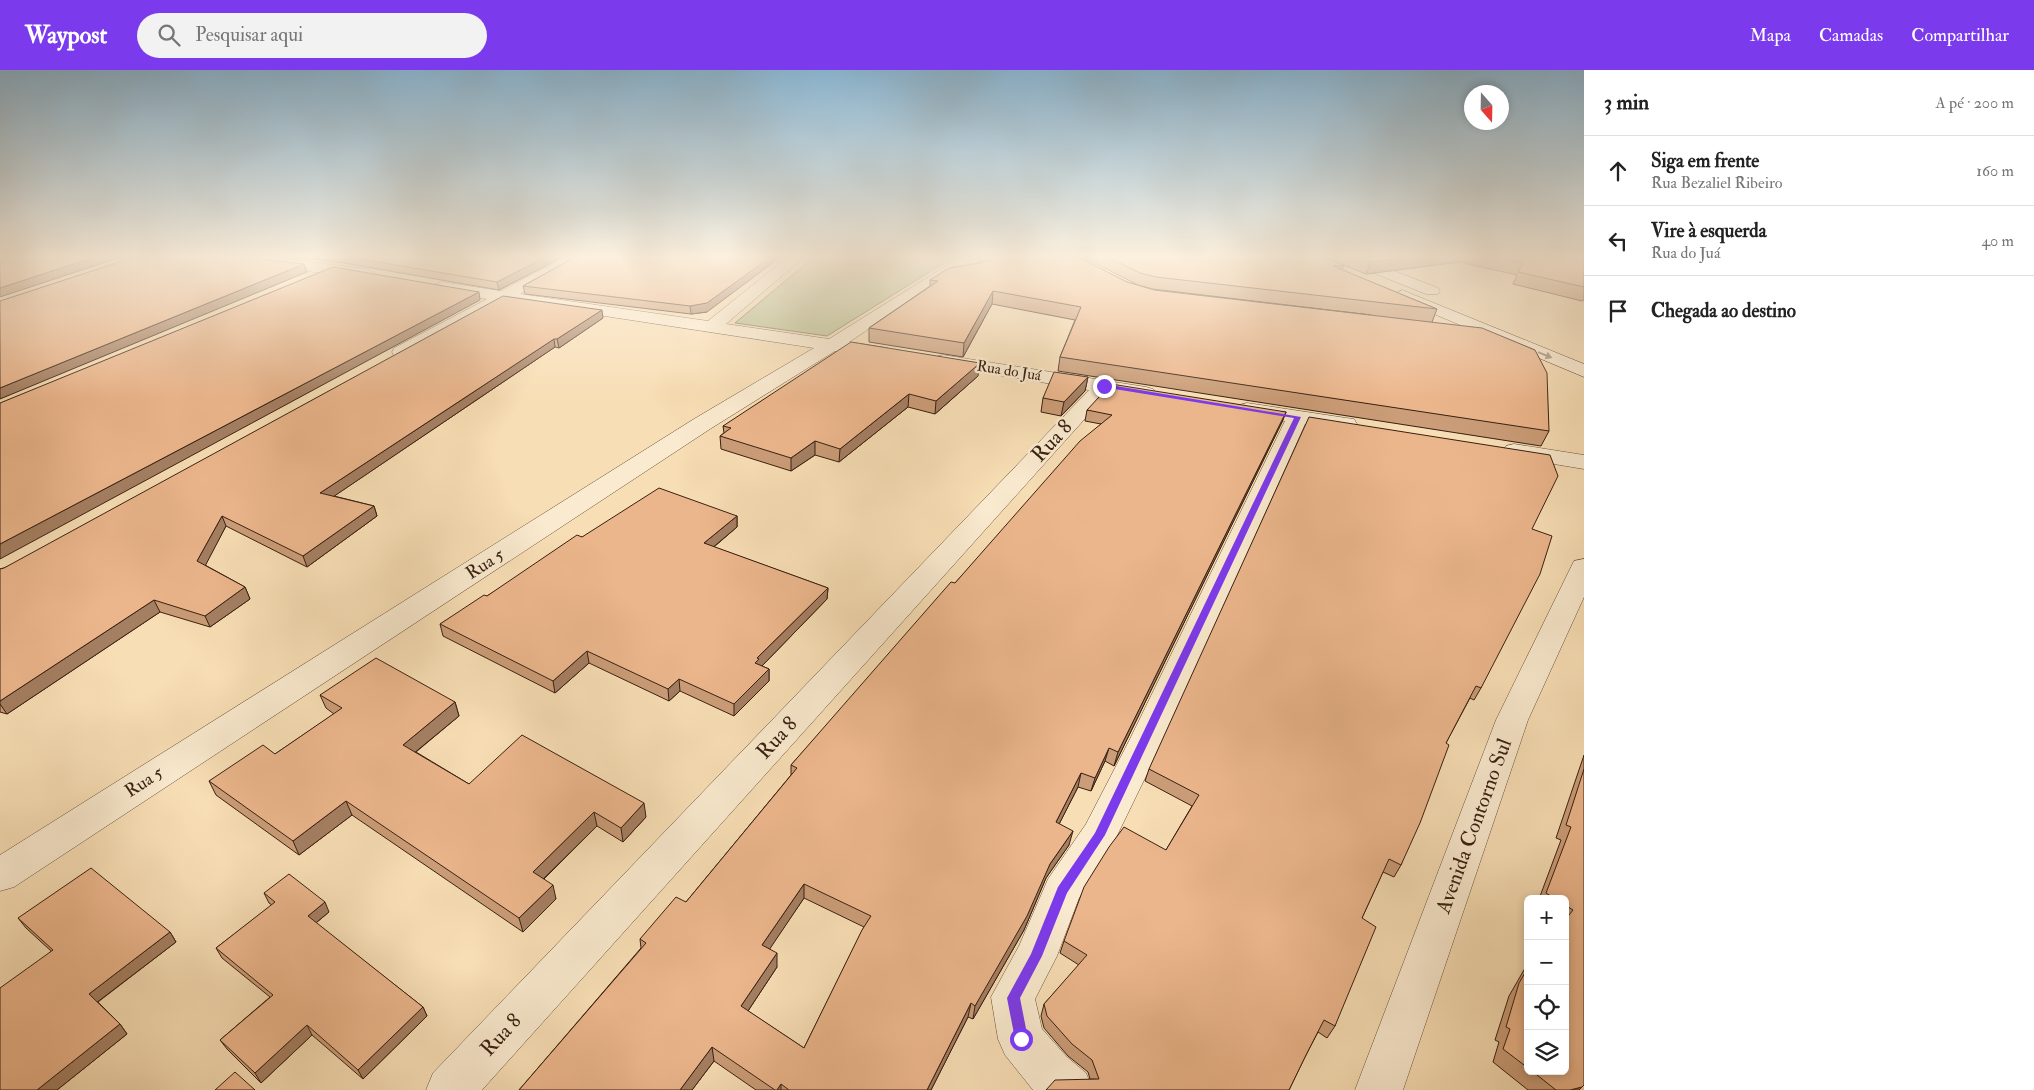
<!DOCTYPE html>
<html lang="pt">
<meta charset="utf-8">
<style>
body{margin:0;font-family:"IM FELL Double Pica",serif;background:#f2f2f2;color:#222}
.controls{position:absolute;right:15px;bottom:15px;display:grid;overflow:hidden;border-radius:8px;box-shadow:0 2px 8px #0003}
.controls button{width:45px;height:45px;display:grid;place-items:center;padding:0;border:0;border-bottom:1px solid #e0e0e0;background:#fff;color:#222;font:25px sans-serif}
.compass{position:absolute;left:1464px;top:15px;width:45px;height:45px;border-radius:50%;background:#fff;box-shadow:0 2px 8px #0003;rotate:160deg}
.stop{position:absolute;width:15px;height:15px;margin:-11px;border:4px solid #7c3aed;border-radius:50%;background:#fff}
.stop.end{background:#7c3aed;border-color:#fff;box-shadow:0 1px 5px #0008}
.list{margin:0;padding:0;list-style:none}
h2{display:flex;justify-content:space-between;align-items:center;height:65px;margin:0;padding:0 20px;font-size:21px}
h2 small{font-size:16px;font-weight:400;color:#767676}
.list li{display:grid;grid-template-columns:32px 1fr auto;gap:15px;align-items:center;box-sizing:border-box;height:70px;padding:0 20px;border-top:1px solid #e0e0e0}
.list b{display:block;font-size:19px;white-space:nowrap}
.list p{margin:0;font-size:16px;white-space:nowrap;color:#767676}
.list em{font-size:16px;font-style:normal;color:#767676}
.icon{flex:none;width:28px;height:28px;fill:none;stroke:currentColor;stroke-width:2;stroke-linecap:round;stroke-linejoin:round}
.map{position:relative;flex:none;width:1584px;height:1020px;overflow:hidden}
header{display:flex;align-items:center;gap:30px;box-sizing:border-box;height:70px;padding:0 25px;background:#7c3aed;color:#fff}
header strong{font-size:24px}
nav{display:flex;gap:28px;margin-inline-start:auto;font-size:18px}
.search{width:350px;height:45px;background:#f2f2f2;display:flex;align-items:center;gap:12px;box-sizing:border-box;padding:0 18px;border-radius:28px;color:#767676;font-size:19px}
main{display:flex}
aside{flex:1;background:#fff}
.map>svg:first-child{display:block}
.green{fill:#b7c292;stroke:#787152}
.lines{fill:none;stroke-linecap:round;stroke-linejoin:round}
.minor-casing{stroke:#68503b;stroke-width:1}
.tertiary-casing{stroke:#68503b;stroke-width:1}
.secondary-casing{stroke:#382012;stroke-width:1}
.minor{fill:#faeacf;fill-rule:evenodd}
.tertiary{fill:#faeacf;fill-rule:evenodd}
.secondary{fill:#faeacf;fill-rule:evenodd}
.wall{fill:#cb9d78;stroke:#382012;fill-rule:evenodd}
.shaded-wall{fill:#a57f62;stroke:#382012}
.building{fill:#ecb68c;stroke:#382012;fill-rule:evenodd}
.oneway{fill:#a38f7a}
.route{fill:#7c3aed}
.labels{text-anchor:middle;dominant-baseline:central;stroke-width:5;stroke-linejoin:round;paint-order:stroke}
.far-street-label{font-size:15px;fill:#382012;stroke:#faeacf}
.street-label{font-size:18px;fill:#382012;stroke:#faeacf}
.near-street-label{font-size:21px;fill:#382012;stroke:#faeacf}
</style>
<header>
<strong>Waypost</strong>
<div class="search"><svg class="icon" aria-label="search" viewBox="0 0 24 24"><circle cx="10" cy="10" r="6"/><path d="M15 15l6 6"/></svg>Pesquisar aqui</div>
<nav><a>Mapa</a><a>Camadas</a><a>Compartilhar</a></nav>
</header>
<main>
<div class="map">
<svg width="1584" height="1020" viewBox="0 0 1584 1020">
<rect width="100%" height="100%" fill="#f8deb5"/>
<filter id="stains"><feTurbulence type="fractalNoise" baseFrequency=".004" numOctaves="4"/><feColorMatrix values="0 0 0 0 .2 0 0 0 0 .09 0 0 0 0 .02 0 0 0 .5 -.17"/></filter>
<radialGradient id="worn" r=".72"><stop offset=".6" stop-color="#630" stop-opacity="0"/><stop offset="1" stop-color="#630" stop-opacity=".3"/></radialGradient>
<!-- green -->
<path class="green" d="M815 186H955L827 266 735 253Z"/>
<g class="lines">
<defs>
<path id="minor" d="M218 186H258L367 199 375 204 367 209 225 190 220 189Z
M567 186H584L520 224 708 251 789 186H805L726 254 829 269 962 186H979L849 272 888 278 890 282 888 286 881 288 835 281 710 359 14 817 0 821V785L694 349 814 278 506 231 408 286H394L392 282 394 278 487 229 436 220 434 217 436 214 442 212 501 221Z
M943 285 1146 317 1153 319 1156 323 1153 327 1146 329 1108 323 482 1020H426L433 1003 1089 320 936 295 934 291 936 287Z
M1247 333 1346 348 1354 349 1357 354 1354 359 1346 360 1305 354 1164 669 1112 776 1079 828 1057 886 1035 929 1042 959 1067 987 1086 1003 1093 1020H1033L1005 985 998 969 991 927 1019 876 1048 809 1086 754 1130 669 1285 351 1240 343 1237 339 1240 335Z
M1514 374 1584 385V399L1506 386 1503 381 1506 376Z"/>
<path id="tertiary" d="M1584 489V527L1528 650 1403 1020H1355L1496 650 1571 497 1574 491Z"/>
<path id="secondary" d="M1337 186H1356L1438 218 1440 221 1438 224H1426L1339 189Z
M1402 220 1584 294V307L1396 228 1394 225Z"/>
</defs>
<!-- minor casing -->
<use href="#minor" class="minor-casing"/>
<!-- tertiary casing -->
<use href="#tertiary" class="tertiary-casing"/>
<!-- secondary casing -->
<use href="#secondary" class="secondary-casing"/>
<!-- minor -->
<use href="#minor" class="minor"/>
<!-- tertiary -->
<use href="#tertiary" class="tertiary"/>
<!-- secondary -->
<use href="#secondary" class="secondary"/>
</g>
<!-- wall -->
<path class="wall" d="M277 186H564L499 220 332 191Z
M577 186 707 242 691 244 525 224 523 216Z
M978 186H1076L1127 212 1154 220 1371 245 1153 219 1138 215 1081 186H1320L1342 200 1437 239 1432 252 1549 361 1541 376 1058 301 1060 287 1075 250 992 234 963 287 869 272V258L930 216V210L978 193Z
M1322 186H1584V230L1582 231 1513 214 1517 205 1459 192 1366 204Z
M603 248 559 278 555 277 334 426 374 436 377 446 307 497 226 456 205 495 245 517 250 529 210 557 160 542 7 644 0 642V499L4 498Z
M978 306 935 344 908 337 839 392 815 385 791 401 721 379 720 366 724 363 723 356Z
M1088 307 1085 321 1061 346 1041 342 1043 328Z
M1087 340 1286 342 1282 352 1114 696 1105 691 1091 721 1078 717 1059 754 1069 775 1046 808 1024 860 973 949 968 947 931 1020H756L714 991 692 1020H519L641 878 640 869 686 832 791 705V695L955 513 1101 354 1085 351ZM804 828 864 857 804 978 748 941 777 897 769 879Z
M737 446V457L714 477 828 518 827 529 762 596 769 599V611L734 646 680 621 669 631 589 593 555 623 443 566 440 554 487 526 582 467Z
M1532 459 1481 618 1474 630 1470 628 1446 673 1401 795 1394 807 1383 802 1362 848 1335 956 1327 968 1318 962 1306 985 1289 1020 1090 1009 1088 1002 1068 986 1044 958 1041 946 1044 934 1079 895 1060 883 1064 871 1166 780 1192 736 1145 711 1149 699Z
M320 625 455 632 459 646 416 682 469 714 646 747 623 772 597 756 544 809 556 829 523 862 352 745 299 785 216 725 209 711 275 684 334 644 326 638Z
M1584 685V1015L1579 1020H1528L1493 992 1499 972 1495 970 1509 926 1528 893V1001H1565V829H1539L1561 770 1556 768Z
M264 823 329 842 316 853 423 937 427 946 363 1009 312 965 261 1013 227 979 220 970 270 927 222 888 216 878 272 835 269 833Z
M18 848 170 862 176 872 98 932 120 954 127 964 57 1020H0L51 881 26 858Z"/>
<!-- shaded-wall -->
<path class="shaded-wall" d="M98 186H124L0 227V218Z
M548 186H564L499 220 497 212Z
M772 186H782L707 242 691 244 690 236Z
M1418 186H1461L1459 192 1366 204 1371 192Z
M304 194 307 202 0 329V318Z
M1344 195 1340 207 1333 196Z
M993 221 992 234 963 287 964 273Z
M479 222 480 230 0 489V474Z
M602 240 603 248 559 278 557 269Z
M554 269 555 277 324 433 320 423Z
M980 293 978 306 935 344 936 331Z
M1088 307 1085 321 1061 346 1064 332Z
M909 324 908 337 839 392 840 379Z
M1286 342 1282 352 1114 696 1118 682Z
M815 371V385L791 401V388Z
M374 436 377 446 307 497 303 486Z
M222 446 226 456 202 502 197 491Z
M737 446V457L705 484 704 473Z
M245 517 250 529 210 557 205 546Z
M828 518 827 529 760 598 755 593 757 588Z
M154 530 160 542 7 644 0 634V631Z
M587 581 589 593 555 623 553 611Z
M769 599V611L734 646V634Z
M679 609 680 621 669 631 668 619Z
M455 632 459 646 408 688 403 675Z
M1109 678 1105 691 1091 721 1095 708Z
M1081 703 1078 717 1053 766 1056 752Z
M346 731 352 745 299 785 293 771Z
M644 733 646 747 623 772 621 758Z
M594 742 597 756 536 816 533 802Z
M1073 761 1069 775 1046 808 1024 860 973 949 975 936 1050 794Z
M804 814V828L763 889 762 875Z
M553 815 556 829 523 862 519 848Z
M325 832 329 842 312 856 308 846Z
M170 862 176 872 96 933 89 924Z
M777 883V897L742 950 741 936Z
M971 933 968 947 931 1020H927Z
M423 937 427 946 363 1009 358 1000Z
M120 954 127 964 57 1020H37Z
M307 955 312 965 261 1013 255 1003Z
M712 977 714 991 692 1020H680Z
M781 1014V1020H777Z
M1582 1017 1579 1020H1570Z"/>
<!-- building -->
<path class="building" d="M0 186H98L0 218Z
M138 186H233L304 194 0 318V231Z
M342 186H548L497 212Z
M577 186H772L707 233 690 236 523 216Z
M984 186H1076L1127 212 1154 220 1482 258 1535 280 1547 303 1549 361 1060 287 1081 237 993 221 964 273 869 258 938 211 930 210 949 198 992 191Z
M1106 186H1320L1344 195 1333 196 1437 239 1156 207 1140 203Z
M1355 186H1418L1371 192Z
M1489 186H1584V217L1518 202 1523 193Z
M333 197 479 222 0 474V333Z
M503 226 602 240 557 269H554L320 423 374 436 303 486 222 446 197 491 245 517 205 546 154 530 0 631V499L4 498Z
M851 272 980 293 936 331 909 324 840 379 815 371 791 388 720 366 731 358 723 356Z
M1054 302 1088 307 1064 332 1043 328Z
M1111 314 1286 342 1118 682 1109 678 1095 708 1081 703 1056 752 1073 761 1050 794 1027 846 975 936 971 933 927 1020H789L781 1014 777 1020H775L712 977 680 1020H519L646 873 640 869 676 827 686 832 797 698 791 695 951 512 955 513 1080 371 1112 345 1087 340ZM804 814 871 846 862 860 804 978 741 936 777 883 762 875Z
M1309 347 1550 385 1558 406 1532 459 1552 466 1540 504 1481 618 1476 616 1446 673 1449 675 1420 753 1401 795 1389 789 1362 848 1376 857 1335 956 1324 950 1306 985 1289 1020H1046L1055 1010 1099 1009 1092 990 1072 974 1047 946 1044 934 1087 885 1064 871 1084 817 1109 777 1124 757 1166 780 1199 725 1149 699Z
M659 418 737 446 704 473 828 518 757 588 759 589 755 593 769 599 734 634 679 609 668 619 587 581 553 611 440 554 484 525 487 526 577 465 582 467Z
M376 588 455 632 403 675 469 714 522 665 644 733 621 758 594 742 533 802 553 815 519 848 346 731 293 771 209 711 263 675 275 684 342 638 320 625Z
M1584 699V1015L1582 1017 1570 1020H1556L1532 1001H1565V850L1573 840 1565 835V829H1555L1546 823 1571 757 1566 755Z
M91 798 170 862 89 924 120 954 37 1020H0V918L53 880 18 848Z
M289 804 325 832 308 846 423 937 358 1000 307 955 255 1003 220 970 273 925 216 878 275 832 264 823Z
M1528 898V998L1503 979 1510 959 1506 957 1519 913Z
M235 1002 255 1020H215Z"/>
<!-- one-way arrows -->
<defs><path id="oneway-solid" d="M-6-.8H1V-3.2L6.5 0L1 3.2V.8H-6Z" transform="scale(1.25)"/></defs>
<use class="oneway" href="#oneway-solid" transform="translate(1545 285) rotate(22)"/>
<!-- sky -->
<linearGradient id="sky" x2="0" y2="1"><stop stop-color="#8bb7d4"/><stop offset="0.57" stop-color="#fcf0de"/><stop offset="1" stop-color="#fcf0de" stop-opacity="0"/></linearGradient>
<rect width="1584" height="328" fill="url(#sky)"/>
<!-- route -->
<path class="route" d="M1104 314 1301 347 1105 765 1067 823 1042 886 1020 928 1028 969 1026 974 1021 976 1017 974 1015 969 1007 928 1031 884 1058 817 1095 763 1294 348 1102 317Z"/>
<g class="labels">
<!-- far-street labels -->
<g class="far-street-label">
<text transform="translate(1009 301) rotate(9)">Rua do Juá</text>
</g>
<!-- street labels -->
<g class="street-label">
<text transform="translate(485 494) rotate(-33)">Rua 5</text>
<text transform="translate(144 712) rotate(-33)">Rua 5</text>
</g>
<!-- near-street labels -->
<g class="near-street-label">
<text transform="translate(1052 371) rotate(-47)">Rua 8</text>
<text transform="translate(777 668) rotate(-47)">Rua 8</text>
<text transform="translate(1474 756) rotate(-70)">Avenida Contorno Sul</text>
<text transform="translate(501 965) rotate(-47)">Rua 8</text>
</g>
</g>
<rect width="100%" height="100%" filter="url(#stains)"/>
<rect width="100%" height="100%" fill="url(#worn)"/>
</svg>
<div class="controls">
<button>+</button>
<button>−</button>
<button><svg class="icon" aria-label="locate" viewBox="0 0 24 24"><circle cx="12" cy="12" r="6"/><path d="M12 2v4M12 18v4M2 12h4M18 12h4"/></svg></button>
<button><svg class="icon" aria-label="layers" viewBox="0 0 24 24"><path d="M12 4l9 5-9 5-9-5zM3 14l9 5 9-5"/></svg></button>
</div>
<svg class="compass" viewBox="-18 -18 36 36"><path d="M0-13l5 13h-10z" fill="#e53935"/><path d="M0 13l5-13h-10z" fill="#767676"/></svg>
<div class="stop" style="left:1021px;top:969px"></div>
<div class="stop end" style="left:1104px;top:316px"></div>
</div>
<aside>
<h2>3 min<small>A pé · 200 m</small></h2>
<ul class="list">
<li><svg class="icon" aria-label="ahead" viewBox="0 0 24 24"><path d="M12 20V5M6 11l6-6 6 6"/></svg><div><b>Siga em frente</b><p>Rua Bezaliel Ribeiro</p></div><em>160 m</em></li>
<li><svg class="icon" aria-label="left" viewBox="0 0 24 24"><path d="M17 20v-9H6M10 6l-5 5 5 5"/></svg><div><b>Vire à esquerda</b><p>Rua do Juá</p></div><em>40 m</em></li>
<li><svg class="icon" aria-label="arrive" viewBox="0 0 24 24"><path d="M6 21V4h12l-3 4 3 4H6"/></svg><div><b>Chegada ao destino</b></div></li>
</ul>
</aside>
</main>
